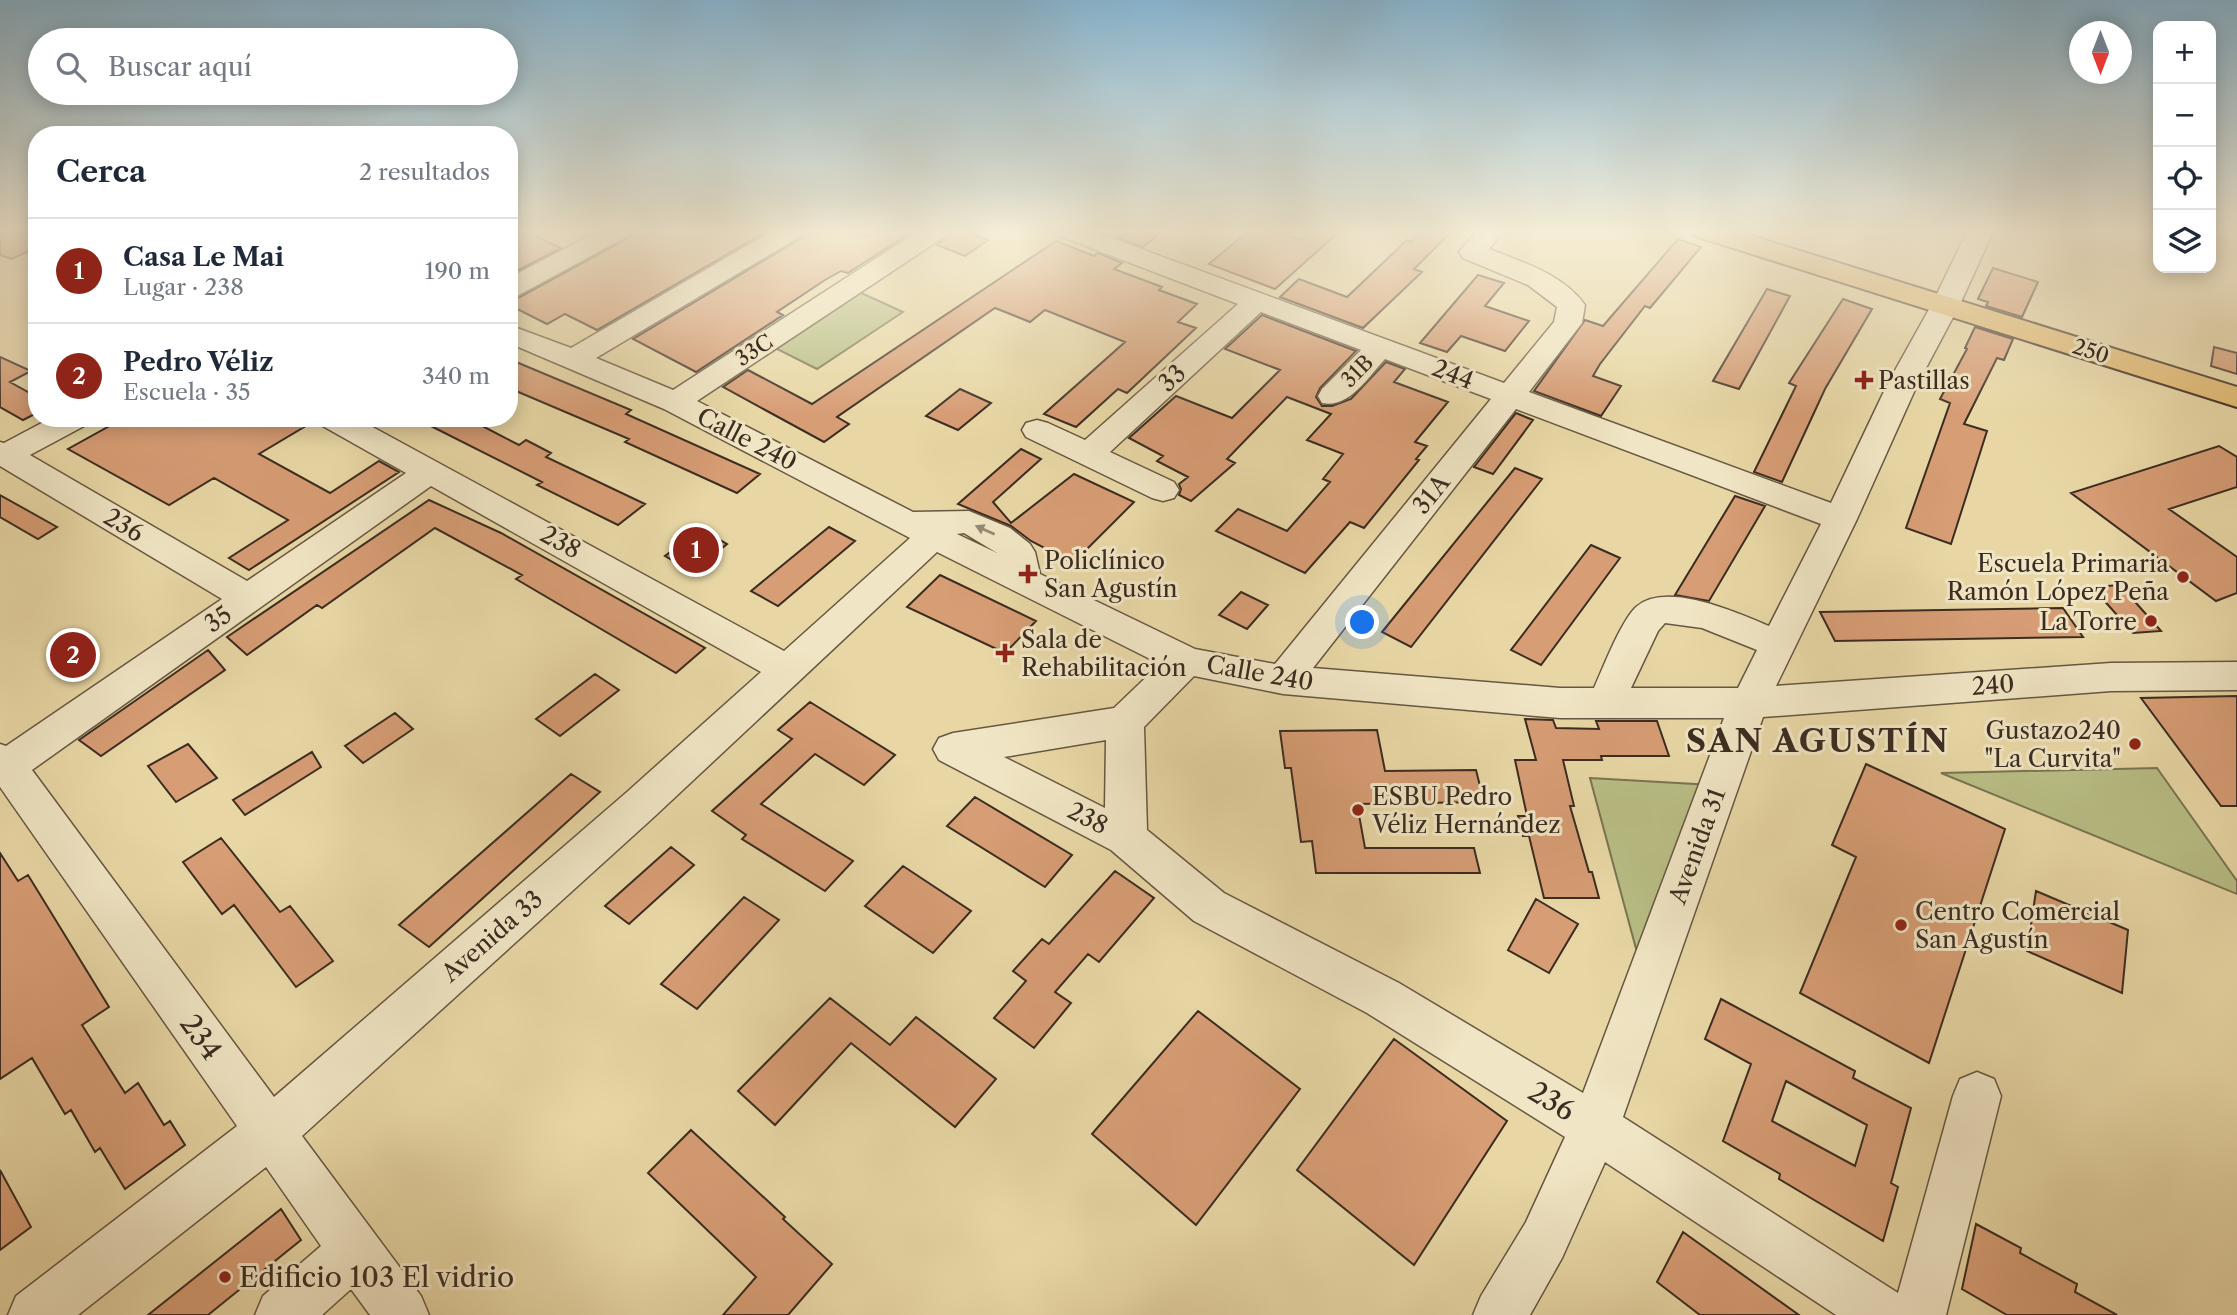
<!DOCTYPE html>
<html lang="es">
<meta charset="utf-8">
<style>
body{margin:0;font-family:"Libre Caslon Text",serif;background:#f6f6f7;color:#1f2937}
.controls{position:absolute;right:21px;top:21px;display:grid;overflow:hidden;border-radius:14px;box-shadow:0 4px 18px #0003}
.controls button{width:63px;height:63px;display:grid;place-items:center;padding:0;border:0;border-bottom:2px solid #e0e1e3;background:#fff;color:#1f2937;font:35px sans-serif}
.compass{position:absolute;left:2069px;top:21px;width:63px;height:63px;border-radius:50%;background:#fff;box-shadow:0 4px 18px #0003;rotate:180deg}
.you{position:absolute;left:1363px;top:623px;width:24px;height:24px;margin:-18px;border:5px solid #fff;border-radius:50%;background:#1a73e8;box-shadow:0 0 0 10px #1a73e833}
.badge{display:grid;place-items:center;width:46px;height:46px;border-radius:50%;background:#8f2418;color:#fff;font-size:23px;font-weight:700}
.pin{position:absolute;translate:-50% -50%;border:4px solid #fff;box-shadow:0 2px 7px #0006}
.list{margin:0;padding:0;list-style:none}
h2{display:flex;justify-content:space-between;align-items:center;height:91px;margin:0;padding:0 28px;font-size:30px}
h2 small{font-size:23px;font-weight:400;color:#747a83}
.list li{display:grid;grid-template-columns:46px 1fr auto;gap:21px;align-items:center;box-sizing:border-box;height:105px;padding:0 28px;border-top:2px solid #e0e1e3}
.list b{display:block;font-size:26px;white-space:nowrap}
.list p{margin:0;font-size:23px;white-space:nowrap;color:#747a83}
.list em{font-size:23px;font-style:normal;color:#747a83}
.icon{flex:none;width:38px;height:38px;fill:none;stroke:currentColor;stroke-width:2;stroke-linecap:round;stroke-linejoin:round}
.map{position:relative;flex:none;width:2237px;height:1315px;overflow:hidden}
.search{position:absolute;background:#fff;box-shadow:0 4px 18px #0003;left:28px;top:28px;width:490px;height:77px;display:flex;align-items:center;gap:18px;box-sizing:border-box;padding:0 24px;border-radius:38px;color:#747a83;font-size:26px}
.panel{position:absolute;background:#fff;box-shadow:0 4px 18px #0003;left:28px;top:126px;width:490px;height:301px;border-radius:28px}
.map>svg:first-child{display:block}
.green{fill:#b8be85;stroke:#7a7553;stroke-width:2}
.building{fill:#d79d75;stroke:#3b2c21;stroke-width:2;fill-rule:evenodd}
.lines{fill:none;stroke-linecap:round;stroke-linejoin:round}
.minor-casing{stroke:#665742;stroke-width:3}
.major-casing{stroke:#3b2c21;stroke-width:4}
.minor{fill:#f0e5c4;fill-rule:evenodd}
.major{fill:#e4bc72;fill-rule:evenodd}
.oneway{fill:#968872}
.poi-dot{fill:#8f2418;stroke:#f0e5c4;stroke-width:2.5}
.labels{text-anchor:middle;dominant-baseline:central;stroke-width:6;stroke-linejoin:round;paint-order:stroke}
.far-street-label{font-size:21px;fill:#3b2c21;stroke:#f0e5c4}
.street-label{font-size:24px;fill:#3b2c21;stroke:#f0e5c4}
.poi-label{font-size:24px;fill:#3b2c21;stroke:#f0e5c4;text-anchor:start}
.near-street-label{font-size:28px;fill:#3b2c21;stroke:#f0e5c4}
.near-poi-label{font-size:28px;fill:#3b2c21;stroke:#f0e5c4;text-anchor:start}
.district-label{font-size:32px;font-weight:bold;letter-spacing:2px;fill:#3b2c21;stroke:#f0e5c4}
</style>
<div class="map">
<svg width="2237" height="1315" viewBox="0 0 2237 1315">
<rect width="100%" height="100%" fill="#e8d7a5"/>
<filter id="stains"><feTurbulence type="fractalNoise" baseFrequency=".00286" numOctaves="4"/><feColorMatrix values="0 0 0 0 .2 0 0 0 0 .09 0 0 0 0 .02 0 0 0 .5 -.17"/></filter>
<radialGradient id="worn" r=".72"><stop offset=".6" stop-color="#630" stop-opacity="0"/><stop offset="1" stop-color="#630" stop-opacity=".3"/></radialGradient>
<!-- green -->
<path class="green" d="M859 292 903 312 817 369 773 347Z
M2157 768 2237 881V894L1941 773Z
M1590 778 1712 785 1645 982Z"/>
<!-- building -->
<path class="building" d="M0 230H37V247L12 259 0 255Z
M509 230H523L561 248 509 275Z
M636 230H769L597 330 565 314 547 324 509 305V300L520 297 630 237Z
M809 230H853L869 236 879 230H915L848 273 841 271 825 280 777 312 783 315 696 372 633 339 803 237Z
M954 230H963L988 240 965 256 937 245Z
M1129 230H1164L1143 247 1118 238Z
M1250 230H1272L1301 240 1312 230H1341L1275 289 1209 264Z
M1423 230H1453L1414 269 1422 272 1363 328 1280 297 1299 279 1347 297 1407 240 1411 242Z
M1678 239 1701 247 1650 308 1645 306 1600 364 1593 376 1621 386 1601 416 1534 391 1585 320 1603 326Z
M1056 241 1094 256 1098 253 1122 263 1114 269 1162 287 1159 290 1197 304 1178 322 1196 328 1127 393 1118 389 1076 427 1044 414 1125 342 1045 310 1030 322 995 308 837 417 849 424 824 442 723 387 748 370 812 404Z
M1993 268 2038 282 2022 317 1986 306 1988 302 1978 299Z
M1478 275 1504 283 1485 306 1529 321 1505 351 1461 336 1447 352 1420 343Z
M1767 289 1790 296 1739 389 1713 381Z
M1843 299 1872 309 1825 389 1782 482 1754 472 1796 386 1789 383Z
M1262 315 1356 351 1320 388 1316 397 1322 406H1332L1351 399 1386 362 1405 369 1394 382 1448 402 1415 442 1427 446 1416 459 1419 460 1364 528 1350 522 1305 573 1216 531 1238 509 1287 531 1330 482 1323 479 1343 454 1307 440 1331 414 1287 397 1227 459 1235 463 1191 501 1179 495 1181 489 1179 484 1188 477 1157 461 1163 456 1129 438 1176 396 1232 418 1280 370 1225 349Z
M1975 327 2013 339 2004 360 1997 358 1964 424 1987 431 1951 544 1906 528 1950 403 1940 399 1967 349 1965 348Z
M2214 347 2237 353V374L2211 366Z
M0 357 31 371 10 382 37 397V413L23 420 0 407Z
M509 359 631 410 626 414 760 474 737 493 625 442 629 439 509 388Z
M960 389 991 403 958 430 926 416Z
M1516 413 1533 420 1493 474 1474 467Z
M124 418H287L304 427 259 454 330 493 379 461 399 472 249 570 229 558 288 520 214 478 169 505 68 449Z
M415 418H467L519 445 526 440 551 453 546 457 645 504 618 525 537 485 542 482Z
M2219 446 2237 457V487L2169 509 2237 557V593L2216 601 2071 493Z
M1021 449 1041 459 993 502 1011 523 1074 474 1134 502 1073 563 1031 541 1011 526 958 504Z
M1515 468 1542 479 1411 647 1382 632Z
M0 495 57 527 38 539 0 517Z
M1735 496 1765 506 1709 601 1675 595Z
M429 500 501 533 705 648 676 673 516 579 522 575 435 528 322 608 317 605 247 655 227 637Z
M829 527 855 541 778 606 751 591Z
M702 529 727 544 692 572 665 556Z
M1591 545 1620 558 1541 665 1511 650Z
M940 575 1036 621 1005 653 907 607Z
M2120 585 2161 631 2133 633 2092 587Z
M1241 592 1268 605 1247 629 1219 615Z
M2063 608 2083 637 1835 641 1820 612Z
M208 650 225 670 101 756 79 740Z
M595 674 619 690 560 736 536 719Z
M2237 696V806H2221L2141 698Z
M810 702 895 755 864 785 815 754 761 804 853 861 825 891 742 839 746 835 712 811 792 739 778 730Z
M395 713 413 729 363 763 345 746Z
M1525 719 1553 720 1556 728 1599 729 1596 721H1657L1669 756H1601L1602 760H1563L1574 806H1570L1589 872H1592L1599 898H1544L1529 836H1523L1518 816H1527L1515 760H1536Z
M1377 730 1385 771 1476 770 1484 802 1357 804 1365 848H1474L1480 873H1316L1312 841 1301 842 1291 768H1285L1280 731Z
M188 744 217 778 176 802 148 766Z
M312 752 321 767 245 815 233 800Z
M1866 764 2005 829 1929 1063 1800 993 1856 857 1832 845Z
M571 774 600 792 429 947 399 925Z
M975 797 1072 855 1045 887 947 826Z
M221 838 280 912 290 906 333 961 296 987 234 905 222 914 183 862Z
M671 847 694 865 629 924 605 906Z
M0 853 18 881 28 875 109 1007 82 1025 125 1093 138 1083 164 1125 170 1121 185 1145 125 1189 100 1148 95 1152 71 1110 65 1114 32 1058 0 1079Z
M903 866 971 911 933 953 865 906Z
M1115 871 1154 898 1099 962 1088 954 1055 992 1071 1003 1034 1048 994 1018 1026 981 1013 971 1042 939 1049 944Z
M2036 891 2128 930 2122 993 2027 951Z
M744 897 779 920 697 1009 661 984Z
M1536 899 1578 924 1549 973 1508 950Z
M830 998 890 1045 916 1017 996 1079 955 1127 851 1043 775 1125 738 1091Z
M1721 999 1855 1071 1853 1078 1911 1108 1891 1183 1898 1187 1883 1241 1779 1179 1780 1174 1723 1141 1751 1064 1705 1039ZM1786 1081 1867 1125 1855 1166 1772 1121Z
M1198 1011 1300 1089 1196 1225 1092 1134Z
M1394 1039 1507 1121 1414 1265 1297 1170Z
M691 1130 785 1217 783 1219 832 1264 788 1315H723L756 1277 648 1173Z
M0 1170 31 1227 0 1250Z
M281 1209 301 1240 208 1315H148Z
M1976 1224 2021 1248 2020 1253 2077 1284 2075 1292 2117 1315H2007L1962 1289Z
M1683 1232 1799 1315H1700L1657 1282Z"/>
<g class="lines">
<defs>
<path id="minor" d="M600 230H633L629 235 519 295 509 297V278Z
M774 230H806L802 235 596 358 673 390 920 230H951L947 235 697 401 913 512 969 511 1010 528 1030 544 1035 552 1040 574 1195 649 1275 664 1491 399 1385 359C1368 377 1349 409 1322 403L1318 396 1322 389 1361 350 1261 312 1110 452 1174 482 1179 490 1174 498 1163 501 1152 498 1026 437 1022 430 1026 423 1037 420 1048 423 1085 440 1238 304 1057 235 1053 230H1090L1504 383 1554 322 1557 307 1528 285 1463 258 1459 252 1478 230H1505L1489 249C1522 262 1563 274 1585 305L1582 323 1529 392 1831 503 1888 383 1932 304 1968 230H1994L1960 304 1918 383 1857 519 1776 686 2111 663 2237 662V690L2111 691 1763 717 1623 1117 1898 1293 1953 1096 1960 1079 1977 1072 1994 1079 2001 1096 1946 1315H1836L1605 1162 1562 1258 1530 1315H1473L1481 1296 1526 1222 1565 1137 1367 1013 1194 921 1111 850 939 760 933 749 939 738 953 733 1114 708 1160 664 937 552 655 816 302 1136 421 1296 429 1315H370L351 1289 322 1315H255L263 1296 321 1246 266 1167 78 1315H8L16 1296 237 1126 0 787V744L6 746 222 599 0 466V442L4 443 51 418H90L86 425 30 455 247 581 406 473 321 425 317 418H356L784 651 910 538 664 409 509 343V325L571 348ZM1516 409 1821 524 1769 626C1738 613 1666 580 1636 607 1621 621 1603 668 1594 688H1560L1313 668ZM431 486 761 672 627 792 274 1097 32 770ZM964 533 997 553 957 534ZM1665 623 1702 628 1757 650 1738 688H1631L1658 631ZM1194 676 1283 694 1560 718H1724L1583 1093 1399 983 1224 893 1147 830 1144 727ZM1106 740 1105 808 1004 757Z"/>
<path id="major" d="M1692 230H1733L2237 387V407L1695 236Z"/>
</defs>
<!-- minor casing -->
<use href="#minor" class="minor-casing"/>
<!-- major casing -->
<use href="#major" class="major-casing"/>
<!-- minor -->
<use href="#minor" class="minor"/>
<!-- major -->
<use href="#major" class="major"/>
</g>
<!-- one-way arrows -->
<defs><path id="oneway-solid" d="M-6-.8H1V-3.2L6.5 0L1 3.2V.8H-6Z" transform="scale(1.75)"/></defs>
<use class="oneway" href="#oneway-solid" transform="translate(985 530) rotate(-156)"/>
<!-- sky -->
<linearGradient id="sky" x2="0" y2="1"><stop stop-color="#88b6d1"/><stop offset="0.56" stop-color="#f5edd6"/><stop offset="1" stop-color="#f5edd6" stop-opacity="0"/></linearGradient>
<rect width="2237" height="414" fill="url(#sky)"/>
<!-- markers -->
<g class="poi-dot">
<path d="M1860.5 369.5h7v7h7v7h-7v7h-7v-7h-7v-7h7z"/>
<path d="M1024.5 563.5h7v7h7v7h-7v7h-7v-7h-7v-7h7z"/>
<circle cx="2183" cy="577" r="7"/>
<circle cx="2151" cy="621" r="7"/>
<path d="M1001.5 642.5h7v7h7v7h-7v7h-7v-7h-7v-7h7z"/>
<circle cx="2135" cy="744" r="7"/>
<circle cx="1358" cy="810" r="7"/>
<circle cx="1901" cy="925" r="7"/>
<circle cx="225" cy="1277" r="7"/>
</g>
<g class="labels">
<!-- far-street labels -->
<g class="far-street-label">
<text transform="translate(754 350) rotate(-33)">33C</text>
<text transform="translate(2091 351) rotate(18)">250</text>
<text transform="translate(1357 371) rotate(-45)">31B</text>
</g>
<!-- street labels -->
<g class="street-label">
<text transform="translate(1453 374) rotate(21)">244</text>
<text transform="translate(1172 378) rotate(-42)">33</text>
<text transform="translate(747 439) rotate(27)">Calle 240</text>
<text transform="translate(1431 494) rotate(-51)">31A</text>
<text transform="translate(124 525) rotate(31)">236</text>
<text transform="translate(561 542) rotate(29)">238</text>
<text transform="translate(218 619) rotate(-35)">35</text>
<text transform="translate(1260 673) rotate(10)">Calle 240</text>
<text transform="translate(1993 685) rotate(-4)">240</text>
<text transform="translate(1088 818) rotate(27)">238</text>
<text transform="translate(1697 846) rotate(-70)">Avenida 31</text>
<text transform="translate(492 936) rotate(-41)">Avenida 33</text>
</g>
<!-- poi labels -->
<g class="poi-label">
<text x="1878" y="380">Pastillas</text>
<text x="1044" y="560">Policlínico<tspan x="1044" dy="28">San Agustín</tspan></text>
<text x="2169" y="563" text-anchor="end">Escuela Primaria<tspan x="2169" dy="28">Ramón López Peña</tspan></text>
<text x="2137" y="621" text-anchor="end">La Torre</text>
<text x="1021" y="639">Sala de<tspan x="1021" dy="28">Rehabilitación</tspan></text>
<text x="2121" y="730" text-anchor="end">Gustazo240<tspan x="2121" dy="28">"La Curvita"</tspan></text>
<text x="1372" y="796">ESBU Pedro<tspan x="1372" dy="28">Véliz Hernández</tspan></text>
<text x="1915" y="911">Centro Comercial<tspan x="1915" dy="28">San Agustín</tspan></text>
</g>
<!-- near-street labels -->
<g class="near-street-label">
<text transform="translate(201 1037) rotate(54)">234</text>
<text transform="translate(1552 1101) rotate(31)">236</text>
</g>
<!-- near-poi labels -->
<g class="near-poi-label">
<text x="239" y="1277">Edificio 103 El vidrio</text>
</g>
<!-- district labels -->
<g class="district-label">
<text x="1818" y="740">SAN AGUSTÍN</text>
</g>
</g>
<rect width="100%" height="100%" filter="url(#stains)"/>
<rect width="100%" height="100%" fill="url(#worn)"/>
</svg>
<div class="controls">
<button>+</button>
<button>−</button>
<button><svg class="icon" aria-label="locate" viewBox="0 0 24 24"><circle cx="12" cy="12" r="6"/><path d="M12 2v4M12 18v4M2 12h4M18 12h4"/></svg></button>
<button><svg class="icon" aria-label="layers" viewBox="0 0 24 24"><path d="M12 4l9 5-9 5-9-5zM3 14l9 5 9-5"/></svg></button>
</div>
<svg class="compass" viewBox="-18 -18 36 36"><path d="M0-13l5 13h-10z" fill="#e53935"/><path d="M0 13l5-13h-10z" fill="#747a83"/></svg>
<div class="you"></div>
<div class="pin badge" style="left:696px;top:550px">1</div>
<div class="pin badge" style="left:73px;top:655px">2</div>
<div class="search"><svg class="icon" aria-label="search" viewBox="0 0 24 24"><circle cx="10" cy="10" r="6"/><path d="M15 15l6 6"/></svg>Buscar aquí</div>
<section class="panel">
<h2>Cerca<small>2 resultados</small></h2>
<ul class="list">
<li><span class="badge">1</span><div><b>Casa Le Mai</b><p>Lugar · 238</p></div><em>190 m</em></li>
<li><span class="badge">2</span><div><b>Pedro Véliz</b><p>Escuela · 35</p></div><em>340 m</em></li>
</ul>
</section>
</div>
